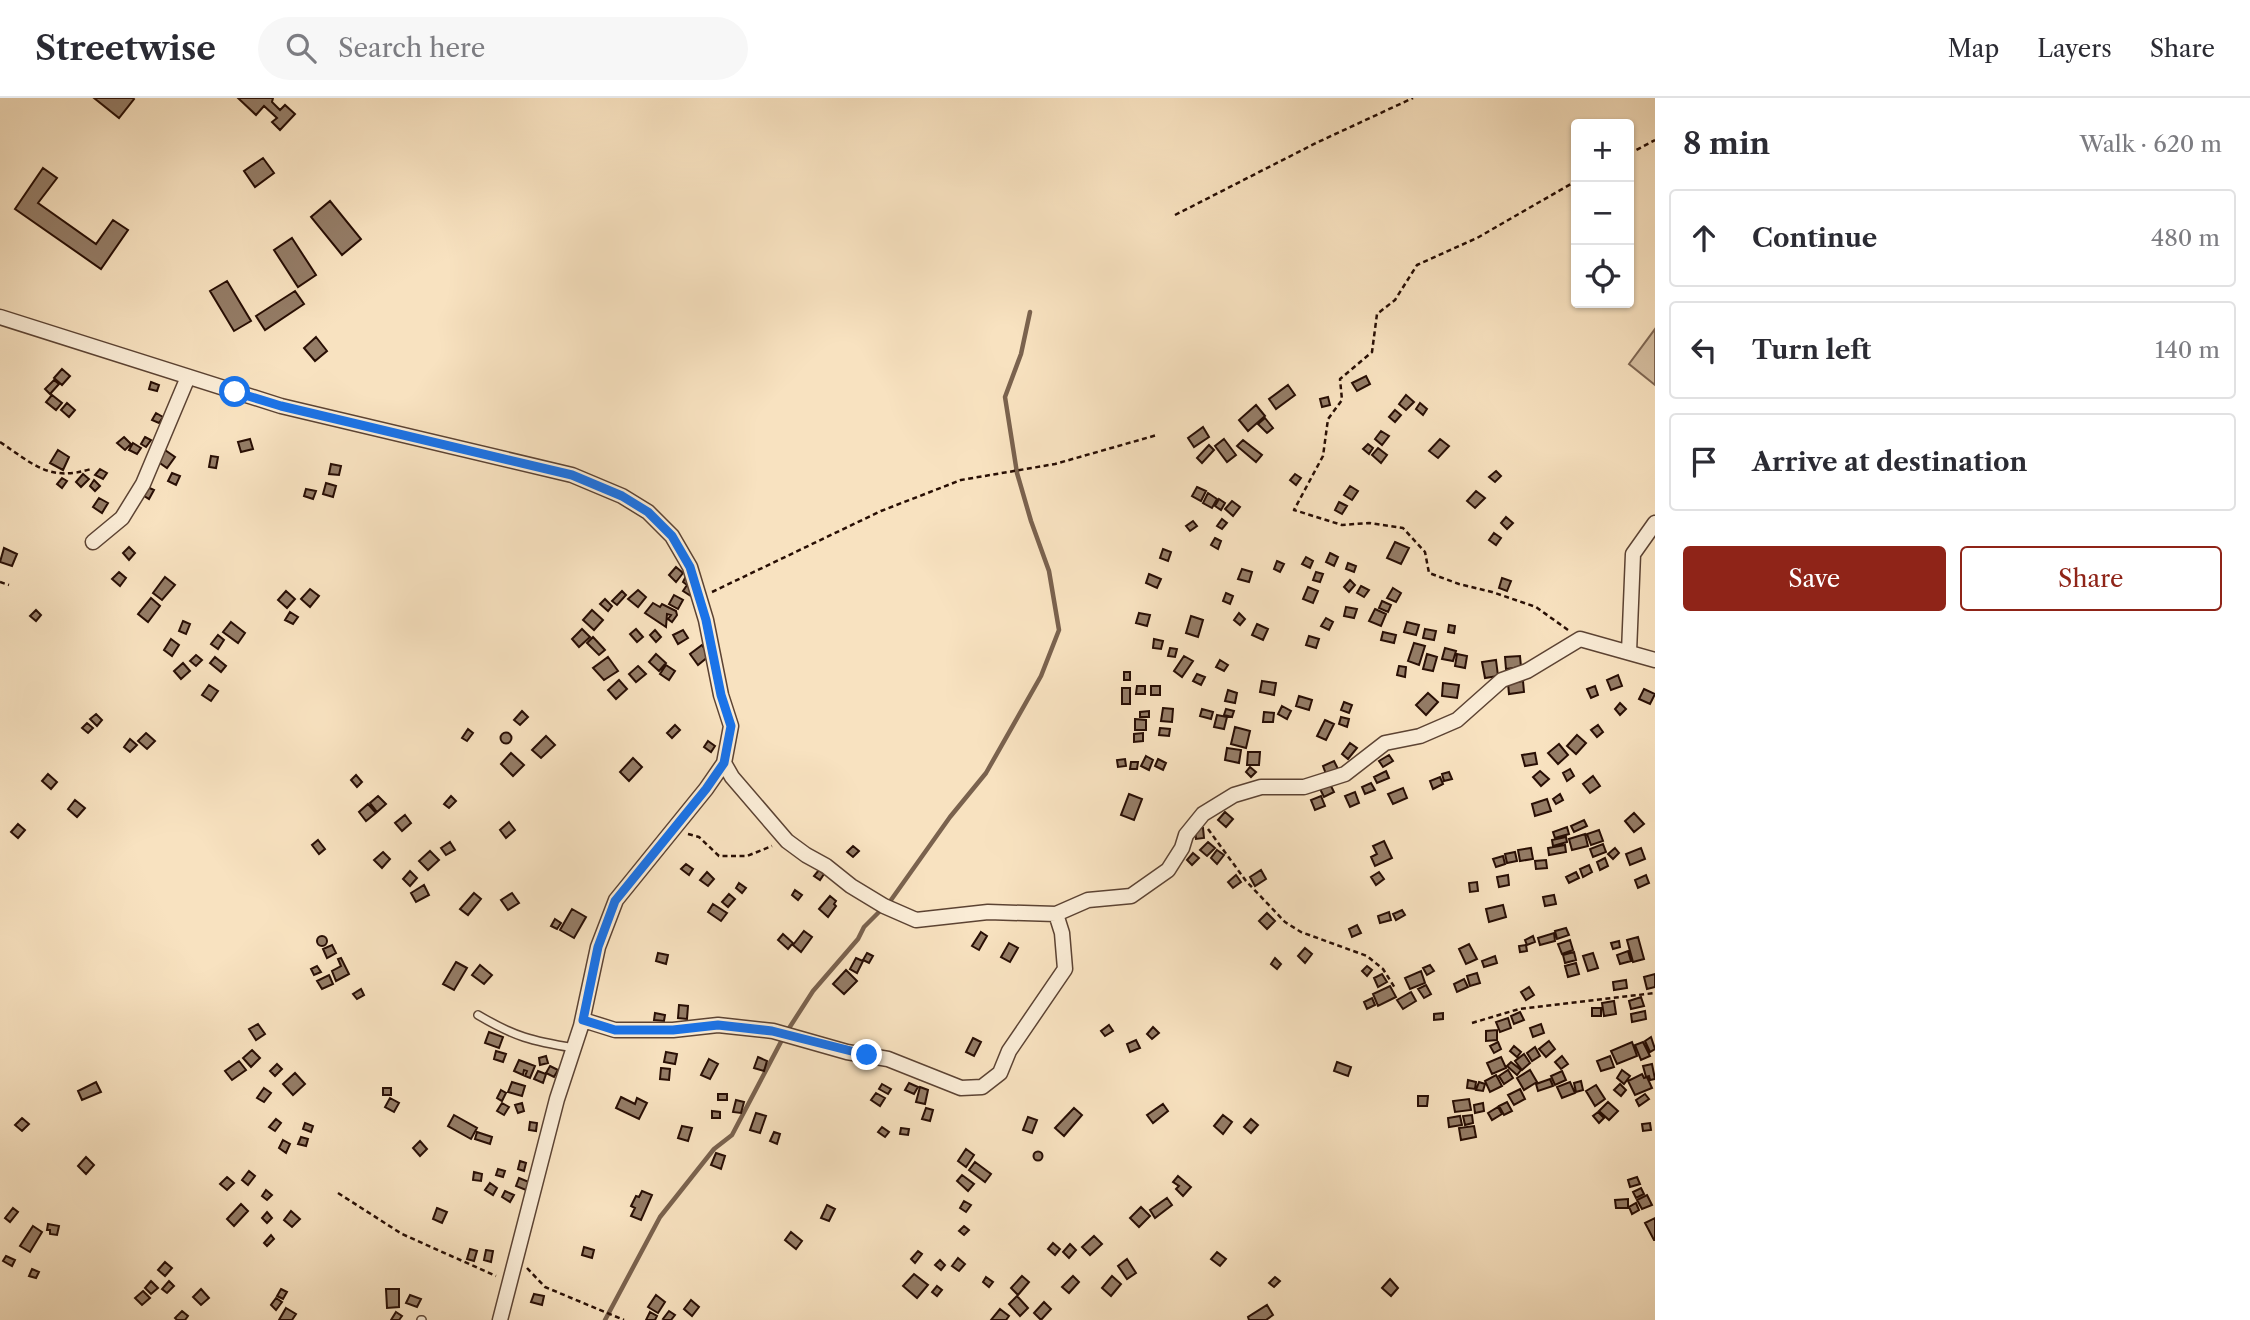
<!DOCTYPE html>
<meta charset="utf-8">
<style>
body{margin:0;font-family:"Libre Caslon Text",serif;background:#f7f7f7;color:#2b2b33}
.controls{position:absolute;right:21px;top:21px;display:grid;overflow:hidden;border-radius:7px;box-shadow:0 2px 5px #0004}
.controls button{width:63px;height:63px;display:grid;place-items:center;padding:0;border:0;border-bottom:2px solid #e1e1e2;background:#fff;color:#2b2b33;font:35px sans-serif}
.stop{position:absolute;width:21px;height:21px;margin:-16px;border:5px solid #1a73e8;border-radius:50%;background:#fff}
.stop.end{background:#1a73e8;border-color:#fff;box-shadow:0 2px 7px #0008}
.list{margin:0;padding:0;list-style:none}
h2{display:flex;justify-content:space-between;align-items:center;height:91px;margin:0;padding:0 28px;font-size:30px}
h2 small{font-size:23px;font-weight:400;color:#7c7c81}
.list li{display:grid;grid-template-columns:46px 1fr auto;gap:21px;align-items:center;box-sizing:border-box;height:98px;margin:0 14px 14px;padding:0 14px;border:2px solid #e1e1e2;border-radius:7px}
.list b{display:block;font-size:26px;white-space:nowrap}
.list em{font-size:23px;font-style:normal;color:#7c7c81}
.actions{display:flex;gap:14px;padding:21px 28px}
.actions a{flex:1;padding:16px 0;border:2px solid #8f2418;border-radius:7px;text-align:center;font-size:24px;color:#8f2418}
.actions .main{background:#8f2418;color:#fff}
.icon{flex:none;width:38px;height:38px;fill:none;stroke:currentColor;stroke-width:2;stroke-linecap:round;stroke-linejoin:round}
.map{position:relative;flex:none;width:1655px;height:1222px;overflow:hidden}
header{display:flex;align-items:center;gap:42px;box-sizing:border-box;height:98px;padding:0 35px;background:#fff;border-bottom:2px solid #e1e1e2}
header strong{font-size:33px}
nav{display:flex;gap:38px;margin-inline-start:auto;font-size:24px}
.search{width:490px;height:63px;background:#f7f7f7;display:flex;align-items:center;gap:18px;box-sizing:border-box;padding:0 24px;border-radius:38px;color:#7c7c81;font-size:26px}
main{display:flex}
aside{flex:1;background:#fff}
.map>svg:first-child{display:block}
.green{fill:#d5bea0;stroke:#7e6652;stroke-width:2}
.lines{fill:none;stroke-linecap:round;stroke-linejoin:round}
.stream{stroke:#7a624e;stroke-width:4.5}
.building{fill:#947c66;stroke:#280e04;stroke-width:2}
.lane-casing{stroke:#5c4333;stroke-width:10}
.street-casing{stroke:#5c4333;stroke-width:17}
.path{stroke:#280e04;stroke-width:2.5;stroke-dasharray:5 3.5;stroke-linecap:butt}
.lane{stroke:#faecd6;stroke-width:7}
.street{stroke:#faecd6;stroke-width:14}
.route{stroke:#1a73e8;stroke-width:9}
</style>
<header>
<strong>Streetwise</strong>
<div class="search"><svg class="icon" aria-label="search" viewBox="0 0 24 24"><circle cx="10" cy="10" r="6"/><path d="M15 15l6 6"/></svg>Search here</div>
<nav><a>Map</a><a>Layers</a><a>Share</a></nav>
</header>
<main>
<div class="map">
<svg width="1655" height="1222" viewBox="0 0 1655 1222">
<rect width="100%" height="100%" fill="#f8e2c0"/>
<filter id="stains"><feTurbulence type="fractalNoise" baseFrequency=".00286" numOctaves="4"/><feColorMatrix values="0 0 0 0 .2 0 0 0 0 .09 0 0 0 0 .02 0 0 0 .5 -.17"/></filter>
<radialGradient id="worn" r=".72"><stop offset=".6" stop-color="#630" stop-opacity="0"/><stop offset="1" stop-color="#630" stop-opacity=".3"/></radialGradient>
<!-- green -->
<path class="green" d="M1655 231V287L1629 266Z"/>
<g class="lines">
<!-- stream -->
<path class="stream" d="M605 1222 660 1119 714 1051 732 1037 784 938 813 893 858 841 864 829 891 802 950 719 986 675 1041 578 1059 532 1049 473 1031 423 1017 375 1005 299 1021 256 1030 214"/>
</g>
<!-- building -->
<path class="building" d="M94 0H133L134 1 119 20Z
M238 0H273L272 4 280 12 285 7 295 16 280 32 272 24 277 20 264 8 256 17Z
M263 60 274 75 255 89 244 73Z
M43 70 57 80 38 105 96 146 113 122 128 132 101 171 15 111Z
M330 103 361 141 342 157 311 119Z
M292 140 316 177 298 189 274 152Z
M227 183 251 223 234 233 210 193Z
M295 193 304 206 265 232 256 218Z
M316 239 327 253 315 263 304 250Z
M62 271 70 278 62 287 54 280Z
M1366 278 1370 286 1357 293 1352 285Z
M54 282 59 286 50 296 45 291Z
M151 284 159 287 157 293 149 291Z
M1288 287 1295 297 1276 311 1269 301Z
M52 297 62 305 56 312 46 304Z
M1406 297 1414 304 1406 312 1399 306Z
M1328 299 1330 307 1322 309 1320 301Z
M67 305 75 312 69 319 61 312Z
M1420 305 1427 311 1423 317 1416 311Z
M1256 307 1265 318 1248 333 1239 322Z
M1395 312 1401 317 1395 324 1389 319Z
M156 315 163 319 159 325 152 322Z
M1265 320 1273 330 1267 335 1258 326Z
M1203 329 1209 339 1194 349 1188 340Z
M1381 333 1389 338 1382 347 1375 341Z
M124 339 131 346 125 352 117 345Z
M145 339 151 342 146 349 141 346Z
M250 341 253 351 241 354 238 344Z
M1224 341 1236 357 1227 364 1215 348Z
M1440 341 1449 348 1438 360 1429 353Z
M1243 342 1262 357 1256 364 1237 348Z
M133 345 141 350 137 356 129 352Z
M1368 346 1373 350 1369 356 1363 351Z
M1209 347 1214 352 1202 365 1197 360Z
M1378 350 1387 357 1381 365 1372 357Z
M58 352 69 359 63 372 50 365Z
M165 352 175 359 167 370 157 363Z
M211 358 218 359 216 370 209 369Z
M331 366 341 368 339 377 329 376Z
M100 371 107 375 103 381 95 377Z
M1496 373 1501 378 1495 384 1489 379Z
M172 375 180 378 176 387 168 383Z
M83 376 89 381 81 389 76 384Z
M1295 376 1301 380 1296 387 1290 382Z
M62 380 67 383 62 390 57 386Z
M94 382 100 388 95 393 90 388Z
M326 385 336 388 333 399 323 396Z
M145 388 154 392 149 401 141 396Z
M1350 388 1358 393 1352 402 1344 397Z
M1197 389 1206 393 1201 403 1192 398Z
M306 391 316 393 313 401 304 398Z
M1476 393 1485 400 1475 410 1467 403Z
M1208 395 1217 401 1212 410 1203 405Z
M99 400 108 405 102 415 93 409Z
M1219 401 1225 405 1221 412 1215 408Z
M1232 403 1240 409 1233 418 1225 411Z
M1339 404 1347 408 1342 416 1335 412Z
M1506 419 1513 425 1507 431 1501 425Z
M1222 421 1227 425 1222 431 1217 428Z
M1193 423 1197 428 1190 433 1186 428Z
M1494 435 1501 440 1496 447 1489 442Z
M1215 440 1221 443 1218 451 1211 447Z
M1395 444 1409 450 1401 466 1387 460Z
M129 449 135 455 129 462 123 455Z
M4 450 17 456 12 468 0 464Z
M1163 451 1171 454 1168 463 1160 460Z
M1330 455 1338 459 1334 468 1326 464Z
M1306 459 1313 463 1310 470 1302 466Z
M1277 463 1284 466 1280 474 1274 471Z
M1348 465 1356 468 1354 474 1346 471Z
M676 469 683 475 676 484 669 477Z
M1242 471 1252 474 1249 484 1238 481Z
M119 474 126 480 120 488 112 481Z
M1316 474 1323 476 1320 484 1313 482Z
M1149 476 1161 481 1157 490 1146 485Z
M165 479 175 487 162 502 153 495Z
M685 480 697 488 691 498 683 493 687 487 683 484Z
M1502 480 1511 483 1507 493 1499 490Z
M1350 482 1355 487 1349 494 1344 489Z
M1361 488 1369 492 1364 499 1357 495Z
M1308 489 1318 493 1313 505 1303 501Z
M1393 490 1401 495 1396 504 1387 500Z
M310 491 319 498 310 509 301 501Z
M638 492 646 499 638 509 628 501Z
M286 493 295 501 287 510 278 502Z
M622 493 626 497 617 507 612 503Z
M1226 495 1233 498 1230 506 1223 503Z
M674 497 683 502 678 511 669 506Z
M151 500 160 508 148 524 138 516Z
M605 501 612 508 608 513 600 506Z
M1382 503 1391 507 1388 514 1379 510Z
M653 505 660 509 662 506 676 513 677 517 672 524 668 521 671 517 667 516 666 529 645 515Z
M1346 509 1357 511 1354 520 1344 518Z
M1375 511 1386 516 1381 528 1369 523Z
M36 512 41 517 36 523 30 518Z
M592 512 603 522 594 532 583 522Z
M290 514 298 519 293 526 285 522Z
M1139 515 1150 517 1147 528 1136 525Z
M1239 515 1245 521 1240 527 1234 522Z
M1191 518 1203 522 1198 539 1186 535Z
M1326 520 1333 524 1329 532 1321 528Z
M183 523 190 526 186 536 179 533Z
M231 524 245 535 238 545 223 534Z
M1407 524 1419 527 1416 537 1404 534Z
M1257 526 1268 531 1263 542 1252 537Z
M1449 527 1455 528 1454 535 1448 534Z
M582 531 590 539 579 549 572 541Z
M636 531 643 539 637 544 630 536Z
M1425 531 1436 533 1434 542 1423 540Z
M655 532 661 539 656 544 650 537Z
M683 532 688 540 678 546 673 537Z
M1383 534 1396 537 1394 545 1381 542Z
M218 537 224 542 218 551 211 546Z
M1309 538 1319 541 1316 550 1306 547Z
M593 539 605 552 599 557 587 545Z
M171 541 179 547 172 558 164 552Z
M1154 541 1163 543 1161 551 1153 550Z
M1414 545 1425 548 1419 567 1408 563Z
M702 547 709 558 698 567 690 556Z
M1170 550 1177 551 1175 559 1168 558Z
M1445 550 1456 553 1453 563 1442 561Z
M656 556 666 565 659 573 649 564Z
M1427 556 1437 559 1433 573 1423 571Z
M1457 556 1467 558 1465 570 1455 568Z
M196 557 202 562 196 568 190 563Z
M1184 558 1193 563 1182 579 1174 573Z
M1520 558 1521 569 1506 571 1505 559Z
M215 559 226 568 221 574 210 565Z
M608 559 618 573 604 582 593 570Z
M1220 562 1228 567 1224 573 1216 569Z
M1496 562 1498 578 1485 580 1482 564Z
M183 565 190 573 181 581 174 573Z
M666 567 675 573 669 582 660 576Z
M638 568 646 576 636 584 629 576Z
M1399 568 1406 569 1405 579 1397 577Z
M1124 574H1130V582H1124Z
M1197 576 1205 579 1201 587 1193 583Z
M1618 577 1622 588 1611 592 1607 582Z
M619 582 627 591 616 601 608 592Z
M1262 583 1276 585 1274 597 1260 594Z
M1523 583 1524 594 1509 596 1508 585Z
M1443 585 1459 587 1457 600 1442 598Z
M209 587 218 593 211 603 202 597Z
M1137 588H1145V596H1136Z
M1151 588H1160V597H1151Z
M1595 588 1598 597 1591 600 1587 591Z
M1122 590H1130V606H1122Z
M1644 591 1655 596 1650 606 1639 601Z
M1228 592 1237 595 1235 605 1225 603Z
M1428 595 1438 604 1426 617 1416 607Z
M1299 598 1312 602 1309 612 1296 608Z
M1344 604 1352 607 1349 615 1341 612Z
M1620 605 1626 611 1620 617 1615 611Z
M1282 608 1291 613 1287 621 1278 616Z
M1163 610 1173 611 1172 624 1161 623Z
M1202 611 1213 614 1211 621 1200 618Z
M1226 611 1234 613 1232 619 1224 617Z
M522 613 528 619 520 627 514 622Z
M1149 613V619H1140V614Z
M1264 614 1274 615 1273 624H1263Z
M96 616 102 622 97 628 90 621Z
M1217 617 1227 619 1224 631 1214 629Z
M1341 619 1349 621 1347 629 1339 626Z
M1135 621 1146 622V632H1135Z
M1325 622 1334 626 1326 642 1317 638Z
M87 625 93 630 88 635 82 630Z
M675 627 680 632 672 640 667 635Z
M1598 627 1603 634 1597 639 1591 632Z
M1235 629 1250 633 1246 650 1231 646Z
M1160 630 1170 631 1169 638 1159 637Z
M468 631 473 635 467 643 462 640Z
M500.5 640a5.5 5.5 0 1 1 11 0a5.5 5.5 0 1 1-11 0Z
M146 635 155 643 147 651 138 643Z
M1143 635V643L1134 644V636Z
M1577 637 1586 645 1576 656 1567 648Z
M546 638 555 647 541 660 532 652Z
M130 641 137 647 130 654 124 649Z
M708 643 715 648 711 654 704 649Z
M1350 645 1357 650 1348 661 1342 656Z
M1559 646 1568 657 1558 666 1548 655Z
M1227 650 1241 652 1239 665 1225 662Z
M1248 654H1260L1259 667H1247Z
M511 655 524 667 513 678 501 666Z
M1535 655 1537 666 1525 668 1522 657Z
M1389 657 1393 663 1383 669 1379 663Z
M1146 658 1153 662 1149 672 1141 668Z
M633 660 642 669 629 683 620 674Z
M1125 661 1126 668 1118 669 1117 662Z
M1158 661 1166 665 1163 672 1155 668Z
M1334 663 1338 671 1326 676 1323 668Z
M1131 664H1138L1137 671H1130Z
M1250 669 1256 674 1251 679 1246 674Z
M1570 671 1574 678 1567 683 1563 675Z
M1386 673 1389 680 1377 685 1374 679Z
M1540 673 1549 681 1541 688 1533 679Z
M1449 674 1452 681 1444 683 1442 676Z
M48 676 57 684 51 691 42 683Z
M356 677 362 684 357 689 351 682Z
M1593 678 1600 688 1590 695 1583 686Z
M1440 679 1443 686 1433 691 1430 683Z
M1371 685 1375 692 1365 696 1362 689Z
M1330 686 1334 694 1324 699 1320 691Z
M1403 690 1407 700 1393 706 1388 696Z
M1355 694 1359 705 1350 709 1345 698Z
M1129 696 1142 701 1134 722 1121 717Z
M1560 696 1563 702 1556 706 1553 701Z
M378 698 386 706 377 714 370 705Z
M451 698 456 703 449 710 444 706Z
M1321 698 1325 708 1315 712 1311 702Z
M1547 701 1551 713 1535 718 1532 706Z
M75 702 85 710 77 719 68 711Z
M368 706 376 715 366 723 359 714Z
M1225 714 1233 721 1226 729 1218 722Z
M1634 715 1644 726 1634 734 1625 723Z
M405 717 411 725 402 733 395 725Z
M1584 722 1587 728 1574 734 1571 728Z
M509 724 515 732 506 740 500 732Z
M18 726 25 732 18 740 11 734Z
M1567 729 1569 736 1555 740 1553 734Z
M1195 730H1203L1204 740 1196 741Z
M1599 732 1603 743 1591 747 1587 736Z
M1585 736 1588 748 1572 752 1569 741Z
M1566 739 1567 744 1553 748 1552 742Z
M318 742 325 751 319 756 312 747Z
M1384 743 1392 760 1375 768 1371 759 1377 756 1373 748Z
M450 744 455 752 446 757 441 750Z
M1208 744 1215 750 1207 758 1200 752Z
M1603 746 1606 754 1593 759 1590 751Z
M1565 747 1566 754 1549 757 1548 750Z
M853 748 859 753 853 759 847 754Z
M1531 750 1533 761 1520 763 1518 752Z
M1615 750 1619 755 1613 761 1608 756Z
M1641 750 1645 761 1630 767 1626 756Z
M1217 752 1224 757 1217 766 1211 760Z
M430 753 439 762 428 772 419 763Z
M383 754 390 761 382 770 374 762Z
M1515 754 1517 763 1507 765 1505 756Z
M1193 755 1199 760 1192 767 1187 762Z
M1503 758 1505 766 1496 769 1493 761Z
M1605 760 1608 768 1600 772 1597 764Z
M1546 762 1547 770 1536 771 1535 763Z
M686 766 693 771 689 777 681 771Z
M1589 767 1592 774 1583 779 1580 771Z
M819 772 824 776 820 782 814 778Z
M1261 772 1266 781 1255 788 1250 779Z
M410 773 417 780 410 788 403 781Z
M707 774 714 781 708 788 700 782Z
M1379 774 1384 781 1376 787 1371 779Z
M1576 774 1579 780 1569 785 1566 779Z
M1236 777 1241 784 1233 790 1228 784Z
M1508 777 1509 787 1499 789 1497 779Z
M1646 777 1649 785 1638 790 1635 782Z
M1477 784 1478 793 1470 794 1469 785Z
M739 785 746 790 742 795 736 790Z
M424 787 429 797 416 804 411 795Z
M795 792 802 797 798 802 792 797Z
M474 795 481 801 468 817 460 811Z
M512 795 519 805 508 812 501 802Z
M729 796 735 801 728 809 722 804Z
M1554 797 1556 806 1545 808 1543 799Z
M830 798 836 803 834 806 836 808 828 819 819 811Z
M713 806 727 815 721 823 708 814Z
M1503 807 1506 819 1489 824 1486 811Z
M572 811 586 819 574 840 560 832Z
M1402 812 1405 817 1396 822 1393 816Z
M1389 814 1391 822 1380 825 1378 818Z
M1267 815 1275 823 1267 831 1259 823Z
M555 821 561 825 557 831 551 828Z
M1357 827 1361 835 1352 839 1349 831Z
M1566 830 1569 837 1557 841 1555 833Z
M804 833 812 839 801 854 793 847Z
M981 834 987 838 979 852 972 848Z
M1554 835 1555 843 1540 847 1538 840Z
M783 836 793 845 788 851 778 842Z
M317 843a5 5 0 1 1 10 0a5 5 0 1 1-10 0Z
M1533 838 1535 844 1527 847 1525 842Z
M1638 839 1644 861 1633 864 1627 842Z
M1570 842 1573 852 1562 856 1558 846Z
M1619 843 1620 849 1613 851 1611 845Z
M1009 845 1018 850 1010 864 1001 859Z
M1469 846 1477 861 1466 866 1459 851Z
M332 847 336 855 327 860 323 851Z
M1526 847 1527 853 1520 854 1519 848Z
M1305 850 1312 856 1305 865 1298 858Z
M1628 853 1631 863 1620 866 1617 857Z
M1574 854 1576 862 1565 865 1563 857Z
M658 855 668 857 666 866 656 863Z
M867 855 873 858 869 865 863 862Z
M1593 855 1598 870 1588 873 1583 858Z
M1495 858 1497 865 1484 869 1482 863Z
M341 860 349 876 336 883 332 873 341 868 338 861Z
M856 860 863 863 857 875 850 871Z
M1275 860 1281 866 1277 871 1271 866Z
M456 864 467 870 454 892 443 886Z
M1576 865 1579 876 1568 879 1565 868Z
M480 867 492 877 484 886 472 877Z
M1430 867 1434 873 1427 877 1423 870Z
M317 868 321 874 314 877 311 871Z
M1367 868 1372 872 1367 878 1362 873Z
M846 872 857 883 844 896 833 886Z
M1421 873 1425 885 1410 891 1405 880Z
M1477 875 1480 885 1470 888 1467 878Z
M1382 876 1387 884 1378 889 1374 880Z
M1655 876V889L1647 891 1644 879Z
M329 877 333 886 322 891 317 883Z
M1464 881 1468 889 1457 894 1454 886Z
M1626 882 1627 890 1614 892 1613 884Z
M1426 887 1431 896 1424 900 1418 891Z
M1390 888 1396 899 1378 908 1373 896Z
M1529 889 1534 897 1526 902 1521 894Z
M361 891 364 897 357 901 353 896Z
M1411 894 1416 903 1403 911 1397 902Z
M1641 899 1644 908 1631 911 1629 903Z
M1372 900 1375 907 1367 911 1364 904Z
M1614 903 1616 916 1604 918 1602 905Z
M679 907 688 908 687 921 678 920Z
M1592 910H1601V918H1592Z
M1645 913 1646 921 1632 924 1631 916Z
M1520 914 1524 922 1514 926 1511 918Z
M655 915 665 917 664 923 654 922Z
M1443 915V921L1434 922V916Z
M1508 920 1511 930 1500 934 1496 924Z
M258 926 265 936 256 942 249 931Z
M1541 926 1544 935 1533 939 1530 930Z
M1109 927 1113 933 1105 938 1101 933Z
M1153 929 1159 935 1152 941 1147 936Z
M1497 932V942L1486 943V933Z
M489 934 503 939 499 950 485 945Z
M1651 939 1655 951 1650 954 1645 943Z
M973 940 981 944 974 958 966 954Z
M1136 942 1140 950 1130 954 1127 946Z
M1549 943 1555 951 1546 959 1539 951Z
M1498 944 1501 951 1494 955 1490 948Z
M1632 944 1637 958 1617 966 1611 953Z
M1643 944 1650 958 1641 962 1635 947Z
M1514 948 1521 954 1517 959 1510 953Z
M1535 949 1540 958 1532 963 1527 955Z
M252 952 260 960 251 969 243 960Z
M496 953 506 956 503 964 494 961Z
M666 954 677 956 675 966 664 964Z
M1524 956 1530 965 1522 972 1515 963Z
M546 958 548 965 540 967 539 960Z
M1562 958 1568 966 1561 971 1555 964Z
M1610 958 1614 969 1601 973 1597 963Z
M758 959 767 963 764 973 754 970Z
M1501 959 1506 970 1492 976 1487 965Z
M709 961 718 966 710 981 701 977Z
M519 962 535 968 530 980 525 978 527 973 524 972 523 977 514 973Z
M239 963 246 972 232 982 225 973Z
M1337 964 1351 969 1348 978 1334 973Z
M1511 964 1521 972 1517 977 1507 968Z
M277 966 282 971 275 978 270 973Z
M1652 966 1655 981 1650 982 1649 978 1646 979 1643 968Z
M550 968 558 972 554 979 546 975Z
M661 970 670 971 669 982 660 981Z
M1508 972 1513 980 1504 986 1499 978Z
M1530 972 1537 984 1524 992 1517 980Z
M1622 972 1630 978 1624 986 1617 980Z
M538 973 546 976 543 985 534 981Z
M1562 973 1566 982 1555 987 1551 978Z
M295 975 305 986 293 997 283 986Z
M1642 976 1644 980 1647 979 1652 990 1635 997 1628 983Z
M1496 977 1502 988 1490 994 1485 983Z
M1550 981 1553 988 1538 993 1536 986Z
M1468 982 1476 984 1475 991 1467 990Z
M1581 983 1583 992 1576 994 1574 985Z
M96 984 101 994 82 1002 78 993Z
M512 984 525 988 522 998 508 994Z
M1479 984 1485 986 1483 993 1476 992Z
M1570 984 1575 995 1562 1000 1557 989Z
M909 985 918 989 914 996 905 992Z
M882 986 891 991 888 996 879 991Z
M1620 986 1626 992 1621 998 1614 992Z
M1596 987 1605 1001 1595 1008 1586 993Z
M920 989 928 992 925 1006 916 1004Z
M264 990 271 995 264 1004 257 1000Z
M383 990H391V997H383Z
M1520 991 1525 1001 1514 1007 1508 997Z
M501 992 506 995 502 1003 497 1000Z
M876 995 885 1000 880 1008 871 1002Z
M718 996H727V1002H718Z
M1645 996 1649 1001 1639 1008 1636 1002Z
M1418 998H1428L1427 1008H1418Z
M621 999 635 1006 637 1000 647 1005 639 1021 616 1010Z
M390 1000 399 1005 394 1014 385 1009Z
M1469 1001 1471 1012 1455 1014 1453 1003Z
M736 1002 744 1004 741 1015 733 1014Z
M1507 1004 1512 1013 1504 1017 1499 1008Z
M1608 1004 1618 1013 1609 1022 1599 1013Z
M502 1005 509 1009 504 1017 497 1013Z
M522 1005 524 1013 518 1015 515 1007Z
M1483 1005 1484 1013 1475 1015 1474 1007Z
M1163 1006 1168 1013 1153 1025 1147 1017Z
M1498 1009 1502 1016 1492 1022 1488 1015Z
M926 1010 933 1012 930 1023 922 1021Z
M1074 1010 1082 1017 1064 1038 1055 1030Z
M712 1013 720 1014V1020H712Z
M1598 1014 1604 1020 1599 1025 1593 1018Z
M756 1015 766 1018 760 1035 750 1032Z
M454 1017 477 1030 471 1041 448 1028Z
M1223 1017 1232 1024 1223 1036 1214 1028Z
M1472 1017 1473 1025 1465 1027 1463 1018Z
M1460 1018 1462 1027 1449 1029 1448 1020Z
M1028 1019 1037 1022 1032 1035 1023 1032Z
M22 1020 29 1026 22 1033 15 1027Z
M276 1021 281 1025 275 1033 269 1029Z
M1251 1021 1258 1027 1251 1035 1244 1029Z
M530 1024 537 1025 536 1033 529 1032Z
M305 1025 313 1028 311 1034 303 1031Z
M1650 1025 1651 1032 1643 1033 1642 1026Z
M682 1028 692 1030 688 1043 678 1040Z
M1474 1028 1476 1039 1461 1042 1459 1030Z
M882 1029 889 1034 885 1039 878 1034Z
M901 1030 909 1031 908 1037 900 1036Z
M477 1034 492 1039 490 1046 475 1041Z
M774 1034 780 1036 777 1046 770 1043Z
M301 1039 308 1041 306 1048 298 1046Z
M283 1042 290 1046 286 1055 279 1050Z
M420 1043 427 1051 420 1058 413 1050Z
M966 1051 974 1057 966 1069 958 1063Z
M1033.5 1058a4.5 4.5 0 1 1 9 0a4.5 4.5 0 1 1-9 0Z
M716 1055 725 1058 721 1071 711 1067Z
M86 1059 94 1067 86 1076 78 1068Z
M520 1063 526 1065 524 1073 518 1071Z
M975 1064 991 1076 985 1084 969 1072Z
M498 1071 505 1073 503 1079 496 1077Z
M249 1073 255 1078 248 1087 242 1082Z
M474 1074 482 1076 481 1083 473 1082Z
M962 1077 974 1086 968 1093 957 1083Z
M1178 1078 1191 1089 1183 1098 1176 1091 1179 1088 1173 1084Z
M227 1079 234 1085 227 1092 220 1086Z
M1637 1079 1640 1086 1630 1089 1628 1082Z
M519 1080 529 1084 526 1092 516 1088Z
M490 1085 497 1090 493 1097 485 1092Z
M1641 1090 1644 1096 1636 1100 1633 1094Z
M266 1092 272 1097 267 1102 262 1098Z
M505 1093 514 1097 510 1104 502 1099Z
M642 1093 652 1097 641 1122 631 1118 635 1110 631 1108 636 1098 639 1099Z
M1647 1097 1652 1107 1642 1111 1637 1102Z
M1167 1100 1172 1107 1155 1120 1150 1112Z
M1628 1101V1110H1616L1615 1102Z
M964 1103 971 1107 966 1114 960 1110Z
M1636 1105 1639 1112 1632 1116 1629 1109Z
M241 1106 248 1113 234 1128 227 1121Z
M827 1107 835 1111 829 1123 821 1120Z
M1141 1109 1150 1118 1139 1129 1130 1120Z
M13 1110 18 1114 10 1124 5 1120Z
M437 1110 447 1114 442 1125 433 1121Z
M291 1113 300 1121 292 1129 284 1122Z
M267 1114 272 1120 267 1125 262 1120Z
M1655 1120V1142H1654L1645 1125Z
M48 1126 59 1128 57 1137 50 1136V1132H47Z
M33 1128 42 1134 30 1154 20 1148Z
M964 1128 969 1132 964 1137 959 1133Z
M791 1134 802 1143 796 1151 785 1142Z
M271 1137 274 1141 267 1148 264 1145Z
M1094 1138 1102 1146 1090 1157 1082 1149Z
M1053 1145 1060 1151 1055 1157 1048 1151Z
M1070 1146 1076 1152 1069 1160 1063 1154Z
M584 1149 594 1152 592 1160 582 1157Z
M470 1151 477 1153 474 1163 467 1161Z
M486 1152 493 1153 491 1164 484 1162Z
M918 1153 922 1156 915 1165 911 1161Z
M1217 1154 1226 1161 1220 1168 1211 1161Z
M6 1158 15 1162 12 1168 3 1163Z
M958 1160 965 1166 959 1173 952 1168Z
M1127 1161 1136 1175 1127 1181 1118 1168Z
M940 1162 945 1167 941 1172 935 1167Z
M165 1164 172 1170 165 1178 158 1172Z
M32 1171 39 1174 36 1180 29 1178Z
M914 1176 928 1187 917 1200 903 1188Z
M1022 1178 1029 1184 1018 1197 1011 1190Z
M1073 1178 1079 1184 1069 1195 1062 1189Z
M1112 1178 1121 1186 1111 1198 1102 1190Z
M986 1179 993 1184 989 1189 983 1184Z
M1275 1179 1280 1183 1274 1189 1269 1185Z
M1390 1181 1398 1190 1391 1198 1382 1190Z
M151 1183 158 1190 151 1196 145 1190Z
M169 1183 174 1188 167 1195 162 1191Z
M937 1188 942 1192 937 1198 932 1194Z
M201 1191 209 1200 201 1207 193 1199Z
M281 1191 287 1194 283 1201 277 1198Z
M386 1191H399V1209L387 1210Z
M143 1193 150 1200 142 1207 135 1200Z
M534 1196 544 1198 542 1207 531 1204Z
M410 1197 421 1201 417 1209 406 1205Z
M656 1197 665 1204 658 1215 648 1209Z
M1017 1198 1028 1210 1020 1218 1009 1206Z
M276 1200 282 1204 276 1212 271 1207Z
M691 1202 699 1209 692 1218 684 1211Z
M1044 1204 1051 1211 1041 1222 1034 1215Z
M1267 1207 1273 1217 1266 1222H1249L1248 1219Z
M286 1210 296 1216 292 1222H279Z
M1000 1211 1009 1218 1006 1222H991Z
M182 1213 188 1218 185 1222H177L175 1220Z
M669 1213 675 1217 671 1222H665L663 1221Z
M396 1214 402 1218 399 1222H391Z
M650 1214 657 1218 655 1222H646Z"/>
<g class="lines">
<defs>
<path id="lane" d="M478 917C515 939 532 943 574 950
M421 1222H422"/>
<path id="street" d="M0 219 281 308 572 377 622 398 648 414 672 438 690 469 706 522 721 597 731 628 724 665 706 691 616 802 598 849 581 928 557 1001 500 1222
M93 444 122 420 143 386 188 279
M1629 554 1633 456 1655 425
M724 665 732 679 787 743 806 757 826 768 851 788 884 808 916 822 988 814 1056 816 1088 802 1131 798 1168 772 1182 750 1186 737 1203 716 1234 697 1261 689H1304L1345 676 1385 645 1420 638 1457 622 1502 582 1527 573 1580 541 1655 562
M583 922 615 932H673L718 927 773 933 847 954 888 961 961 990 982 989 1000 975 1009 953 1065 871 1062 835 1056 816"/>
</defs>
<!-- lane casing -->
<use href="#lane" class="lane-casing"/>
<!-- street casing -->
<use href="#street" class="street-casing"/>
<!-- path -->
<path class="path" d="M1629 56 1655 42
M1175 117 1316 45 1413 0
M0 344C33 366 49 384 91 371
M0 484 9 487
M712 494 881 413 961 382 1055 366 1157 337
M1568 532 1536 509 1492 494 1459 486 1429 475 1425 454 1403 430 1369 425 1342 427 1294 412 1323 358 1328 321 1342 302 1340 281 1372 254 1377 216 1395 202 1417 167 1477 140 1576 83
M1208 731 1246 783 1285 824 1301 834 1367 858 1383 871 1395 890
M688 736 699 739 719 758H747L772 748
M1472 925 1519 911 1655 895
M338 1095 402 1136 496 1178
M527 1170 545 1189 624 1222"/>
<!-- lane -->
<use href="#lane" class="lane"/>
<!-- street -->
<use href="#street" class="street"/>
</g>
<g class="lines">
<!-- route -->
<path class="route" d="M235 294 281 308 572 377 622 398 648 414 672 438 690 469 706 522 721 597 731 628 724 665 706 691 615 803 598 849 583 922 615 932H673L718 927 772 933 867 957"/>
</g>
<rect width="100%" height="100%" filter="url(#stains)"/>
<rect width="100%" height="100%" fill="url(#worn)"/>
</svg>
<div class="controls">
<button>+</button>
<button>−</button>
<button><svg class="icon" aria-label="locate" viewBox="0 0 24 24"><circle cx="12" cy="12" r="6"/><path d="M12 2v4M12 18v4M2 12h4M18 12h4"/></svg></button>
</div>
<div class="stop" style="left:235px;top:294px"></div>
<div class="stop end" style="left:867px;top:957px"></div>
</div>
<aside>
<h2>8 min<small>Walk · 620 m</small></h2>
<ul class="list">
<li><svg class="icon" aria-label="ahead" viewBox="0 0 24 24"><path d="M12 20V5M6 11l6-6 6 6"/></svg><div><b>Continue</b></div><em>480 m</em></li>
<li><svg class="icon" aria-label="left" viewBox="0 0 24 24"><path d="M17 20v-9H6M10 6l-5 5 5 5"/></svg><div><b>Turn left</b></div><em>140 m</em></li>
<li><svg class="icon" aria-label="arrive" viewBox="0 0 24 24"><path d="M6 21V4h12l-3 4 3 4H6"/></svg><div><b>Arrive at destination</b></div></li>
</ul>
<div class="actions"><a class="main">Save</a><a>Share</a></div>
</aside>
</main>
